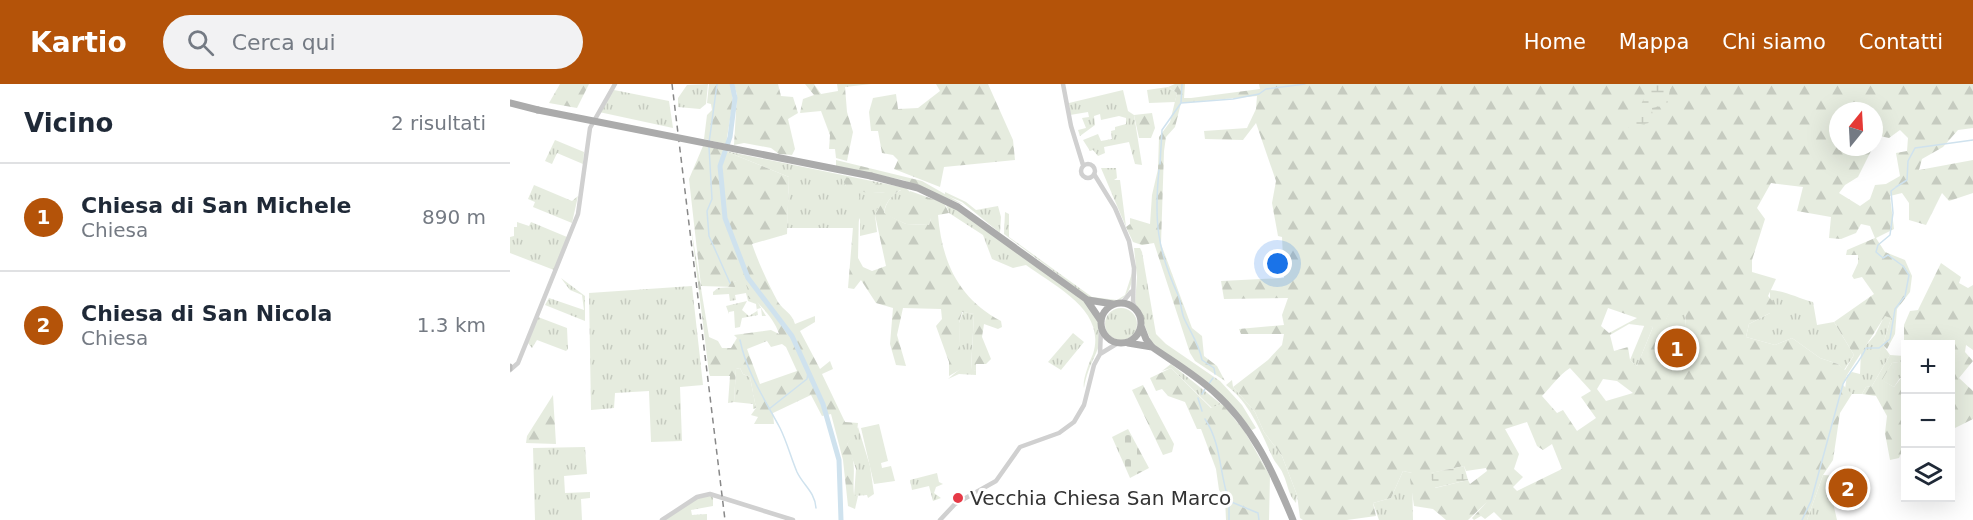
<!DOCTYPE html>
<html lang="it">
<meta charset="utf-8">
<style>
body{margin:0;font-family:"DejaVu Sans",sans-serif;background:#f2f2f3;color:#1f2937}
.controls{position:absolute;right:18px;bottom:18px;display:grid;overflow:hidden;border-radius:0px;box-shadow:0 6px 24px #0002}
.controls button{width:54px;height:54px;display:grid;place-items:center;padding:0;border:0;border-bottom:2px solid #e0e1e3;background:#fff;color:#1f2937;font:30px sans-serif}
.compass{position:absolute;left:1319px;top:18px;width:54px;height:54px;border-radius:50%;background:#fff;box-shadow:0 6px 24px #0002;rotate:18deg}
.you{position:absolute;left:768px;top:180px;width:21px;height:21px;margin:-15px;border:4px solid #fff;border-radius:50%;background:#1a73e8;box-shadow:0 0 0 9px #1a73e833}
.badge{display:grid;place-items:center;width:39px;height:39px;border-radius:50%;background:#b45309;color:#fff;font-size:20px;font-weight:700}
.pin{position:absolute;translate:-50% -50%;border:3px solid #fff;box-shadow:0 2px 6px #0006}
.list{margin:0;padding:0;list-style:none}
h2{display:flex;justify-content:space-between;align-items:center;height:78px;margin:0;padding:0 24px;font-size:26px}
h2 small{font-size:20px;font-weight:400;color:#747a83}
.list li{display:grid;grid-template-columns:39px 1fr auto;gap:18px;align-items:center;box-sizing:border-box;height:108px;padding:0 24px;border-top:2px solid #e0e1e3}
.list b{display:block;font-size:22px;white-space:nowrap}
.list p{margin:0;font-size:20px;white-space:nowrap;color:#747a83}
.list em{font-size:20px;font-style:normal;color:#747a83}
.icon{flex:none;width:33px;height:33px;fill:none;stroke:currentColor;stroke-width:2;stroke-linecap:round;stroke-linejoin:round}
.map{position:relative;flex:none;width:1463px;height:436px;overflow:hidden}
header{display:flex;align-items:center;gap:36px;box-sizing:border-box;height:84px;padding:0 30px;background:#b45309;color:#fff}
header strong{font-size:28px}
nav{display:flex;gap:33px;margin-inline-start:auto;font-size:21px}
.search{width:420px;height:54px;background:#f2f2f3;display:flex;align-items:center;gap:15px;box-sizing:border-box;padding:0 21px;border-radius:33px;color:#747a83;font-size:22px}
main{display:flex}
aside{flex:1;background:#fff}
.map>svg:first-child{display:block}
.grass{fill:url(#grass-tufts)}
.forest{fill:url(#forest-firs);fill-rule:evenodd}
.wetland{fill:url(#wetland-marsh)}
.cemetery{fill:url(#cemetery-stones)}
.garden{fill:#e6ecdf}
.lines{fill:none;stroke-linecap:round;stroke-linejoin:round}
.stream{stroke:#cfe2ee;stroke-width:1.5}
.river{stroke:#cfe2ee;stroke-width:5}
.tertiary{stroke:#d0d0d0;stroke-width:4.5}
.secondary{stroke:#bdbdbd;stroke-width:5}
.primary{stroke:#ababab;stroke-width:7}
.rail{stroke:#888;stroke-width:1.5;stroke-dasharray:6 4.5;stroke-linecap:butt}
.primary-bridge{stroke:#ababab;stroke-width:7}
.poi-dot{fill:#e63946;stroke:#fff;stroke-width:2}
.labels{text-anchor:middle;dominant-baseline:central;stroke-width:6;stroke-linejoin:round;paint-order:stroke}
.poi-label{font-size:20px;fill:#333;stroke:#fff;text-anchor:start}
</style>
<header>
<strong>Kartio</strong>
<div class="search"><svg class="icon" aria-label="search" viewBox="0 0 24 24"><circle cx="10" cy="10" r="6"/><path d="M15 15l6 6"/></svg>Cerca qui</div>
<nav><a>Home</a><a>Mappa</a><a>Chi siamo</a><a>Contatti</a></nav>
</header>
<main>
<aside>
<h2>Vicino<small>2 risultati</small></h2>
<ul class="list">
<li><span class="badge">1</span><div><b>Chiesa di San Michele</b><p>Chiesa</p></div><em>890 m</em></li>
<li><span class="badge">2</span><div><b>Chiesa di San Nicola</b><p>Chiesa</p></div><em>1.3 km</em></li>
</ul>
</aside>
<div class="map">
<svg width="1463" height="436" viewBox="0 0 1463 436">
<defs>
<pattern id="grass-tufts" width="24" height="20" patternUnits="userSpaceOnUse" patternTransform="scale(1.5)"><rect width="24" height="20" fill="#e6ecdf"/><path d="M3 7l-1-3M5 7V3M7 7l1-3M15 17l-1-3M17 17v-4M19 17l1-3" fill="none" stroke="#c6cbc0"/></pattern>
<pattern id="forest-firs" width="22" height="20" patternUnits="userSpaceOnUse" patternTransform="scale(1.5)"><rect width="22" height="20" fill="#e6ecdf"/><path d="M5 1l3.5 6h-7zM16 11l3.5 6h-7z" fill="#c6cbc0"/></pattern>
<pattern id="wetland-marsh" width="20" height="14" patternUnits="userSpaceOnUse" patternTransform="scale(1.5)"><rect width="20" height="14" fill="#e6ecdf"/><path d="M1 5h8M5 5V1M11 12h8M15 12V8" fill="none" stroke="#c6cbc0"/></pattern>
<pattern id="cemetery-stones" width="16" height="16" patternUnits="userSpaceOnUse" patternTransform="scale(1.5)"><rect width="16" height="16" fill="#e6ecdf"/><path d="M2 7V4a2 2 0 0 1 4 0v3zM10 15v-3a2 2 0 0 1 4 0v3z" fill="#c6cbc0"/></pattern>
</defs>
<rect width="100%" height="100%" fill="#fff"/>
<!-- grass -->
<path class="grass" d="M198 0 196 20 190 25 168 23V14L177 1Z
M658 3 667 9 665 18 639 19 637 6Z
M104 6 159 17 163 44 89 28Z
M613 6 618 27 624 31 632 81 625 80 619 58 594 63 595 69 588 72 583 66 580 67 573 56 588 50 591 57 602 55 601 47 605 46V43L616 40V34L609 32 591 36 590 30 584 32 585 41 570 52 568 46 576 44 572 34 579 33 578 28 560 31 559 19Z
M45 56 74 68 73 80 47 69 42 80 35 77Z
M215 67 396 104 400 108 420 116V121H400L421 135 419 141 396 140 374 130C375 119 382 110 391 106L331 93 336 102C351 107 361 109 376 108L365 131 367 148 350 152V134L345 144H277L279 93Z
M591 84H606L607 94 604 96H610L616 143Z
M24 101 62 117 68 112 62 139 23 123 25 118 18 115Z
M435 108 456 118 466 126 488 122 491 133 490 149 452 118 435 111Z
M435 118 465 137 574 217C608 258 581 263 574 304 572 297 579 279 583 270 597 226 544 202 516 181L503 184 482 175 473 151 439 129Z
M495 128 499 130V153L582 213 607 216 615 211 622 189C623 217 601 226 578 213L494 150Z
M7 138 19 142 21 138 57 153 44 186 0 169V153L4 152V143H7Z
M624 164H630L632 168 646 250 656 260 710 297 732 321 746 344 742 346 726 327 642 259 625 219 627 193Z
M51 194 75 212V237L35 221 39 214 74 226 72 211 60 206Z
M233 194 256 232H252L251 224 247 225 248 231 232 234 230 243 225 244 224 227 219 228V230L216 222 237 217 232 226 239 232 247 227 246 220 238 217 236 209 225 211 226 216 220 217 219 210 203 211V208L208 204 224 203V198Z
M182 202 193 301 170 303 172 357 141 358 139 307 105 309 104 324 81 326 79 209Z
M1260 206C1276 207 1287 214 1303 218L1307 241 1324 238 1344 271 1334 286 1328 280 1310 274 1282 254 1265 261 1236 253 1239 240 1260 229Z
M595 240a16 16 0 1 1 32 0a16 16 0 1 1-32 0Z
M453 228 464 230 461 285 466 287V291L449 290 438 295 450 285 449 239Z
M1159 229H1175L1177 256 1171 271H1157V261L1151 245Z
M1375 231 1381 234 1373 261 1380 271 1362 302 1356 303 1352 310H1342L1335 305 1337 291 1342 288 1350 290 1351 267 1365 251Z
M28 233 57 244 58 265 56 267 27 256 22 264 18 259Z
M1135 240 1143 243 1127 282 1120 276Z
M563 249 574 258 551 286 538 278Z
M1395 277V295L1390 294 1384 303 1371 296 1382 279Z
M661 280 711 320 702 324 661 284 652 287Z
M230 284 233 290 240 293 246 324 243 325V320L224 318 226 285Z
M722 296 723 303 745 328 754 348 772 372 787 411 786 419C778 411 778 400 773 390 771 384 766 380 763 374 751 348 740 319 716 301Z
M348 343 360 382 364 410 358 414 357 411 344 412 346 385 337 360Z
M75 363 77 390 54 392 55 409 80 408V414L71 415 72 436H25L23 364Z
M893 387 902 389 903 436H869L863 419 881 414Z
M427 389 429 398 433 400 426 403 424 409 431 414 423 417 419 402 402 406 400 396Z
M1313 391 1328 392V412L1322 414 1327 436H1297Z
M195 410 203 413V422L181 426 182 431 197 430V436H209H152Z"/>
<!-- forest -->
<path class="forest" d="M50 0H79L67 24 39 19Z
M199 0H221L223 17 216 60 194 55 197 31 202 26 201 20 197 19Z
M224 0H268L271 12 283 13 288 29 278 35 285 65 282 71 269 70 261 64 234 59 224 61 227 11Z
M295 0H304L311 10 328 7 327 0H361L335 3 337 28 343 48 337 77 326 74 325 65H319L320 51 311 27 290 29 293 15 304 11Z
M426 0H478L503 56 505 76 434 83 430 103 384 85 388 76 383 71 372 69 368 47H361L359 28 363 14 386 10 388 25 408 24 430 7Z
M665 0H675L674 14H681L750 5 749 0H1463V44L1448 46 1433 63 1412 75 1409 86 1463 76V109L1439 117 1432 109 1416 141 1399 136V119L1392 109 1380 112 1384 145 1366 154 1375 168 1395 176 1402 192 1400 208 1387 225 1385 250 1377 265 1373 261 1381 234 1375 232 1337 291 1333 301 1342 310 1330 329 1323 376 1313 391 1297 436H992L984 428 975 435 971 432 964 436 962 434 977 418 958 436H936L923 425 904 422 900 395 902 389 893 387 881 414 863 419 866 432 837 436H793L790 434 787 411 772 372 754 348 745 328 723 303 758 276 772 261 774 250H731L729 245 774 241 772 231 778 214 714 215 711 197 774 194 772 153 768 152 762 119 766 97 746 39 733 56 695 55 694 47 737 44 746 25 747 12 671 19 665 43 656 53 654 67 651 160 682 244 692 252 694 272 707 282 715 297 685 277 680 269 644 159 632 161 623 158 616 143 620 140V134L640 140 642 111 648 85 649 53 660 38 667 9 658 3ZM1328 27H1364V62L1370 52 1379 54 1390 46 1398 54 1397 67 1386 69 1390 92 1376 100 1365 101 1360 115 1350 122 1329 109 1335 101 1348 93 1363 63H1328ZM1261 99 1293 103 1287 127 1321 133 1319 154 1331 155 1346 149 1351 140 1360 142 1365 154 1337 166 1336 171H1348V179L1342 192 1344 195 1352 193 1364 210 1324 238 1344 271 1335 286 1328 280 1310 274 1282 254 1265 261 1236 253 1239 240 1260 229 1268 231 1270 226 1258 212 1266 195 1242 188V176L1255 135 1247 124ZM1098 224 1127 234 1099 249 1091 242ZM1175 229 1177 256 1171 271H1157C1156 252 1149 248 1159 230ZM1119 240 1143 243 1127 282 1120 276 1118 263 1104 267 1100 251ZM1060 284 1081 307 1071 313 1086 334 1067 347 1053 326 1047 329 1032 312C1042 302 1048 292 1060 284ZM1093 295 1107 297 1123 309 1096 317 1087 305ZM1017 338 1027 362 1033 366 1042 360 1052 385 1007 407 1003 403 1013 393 1004 385 1009 370 995 345ZM954 382 956 387 976 384 977 387 960 400 958 396 925 404 921 389Z
M642 29 645 44 641 54H629L624 31Z
M193 62 215 66 212 76 215 67 279 93 277 150 242 160C249 180 258 199 268 218 274 227 282 229 285 240L305 232V238L290 247 310 285 320 277 323 285 312 290 335 338 348 339 347 347 337 360C348 380 342 391 344 411L348 412 345 425 338 422 333 376 321 330 312 332 301 311 263 329 264 340H244L248 333 241 331 246 324 240 293 233 290 230 284 226 285 224 318 218 319 220 292H200L199 289 181 143 199 253 208 257 212 264H221L227 254 224 251 261 246 269 250C265 237 254 225 244 215H239L237 210 240 207 233 195 224 198 225 203 191 202 179 95ZM257 257 261 263 272 260 276 263 287 287 250 300 237 265Z
M326 76 412 97 454 121 393 96 326 82Z
M330 92 392 105C383 110 375 118 374 129L396 140 419 141 421 135 379 129 380 124 386 120 420 121 419 116 399 109 400 107 434 119 439 129 428 131C432 178 448 214 491 237L492 243 488 245 474 240 472 253 481 275 476 280H466V287L461 286 464 230 452 228 449 239 451 285 439 292V278L426 242 432 235 431 225 393 224 387 251 396 282 386 281 380 260 383 224 366 219 351 196 344 205 338 204 344 131 349 127 348 174 353 183 362 187 376 182 365 131 375 108 357 109 348 106 350 117 341 121 336 102Z
M1431 179 1451 193 1449 199 1458 204 1463 201V266L1456 261 1455 268 1463 277 1449 294 1463 307V335L1441 346 1440 260H1396L1395 277 1382 279 1372 296 1384 303 1391 294 1395 295V361L1389 374 1380 376 1375 349 1377 332 1366 312 1352 310 1356 303 1362 302 1380 271 1394 272V241L1400 227 1408 226Z
M661 284 701 324 711 320 714 322 735 348 760 392 759 436H716L715 414 709 406 706 385 691 345H687L675 318 658 312 652 305 646 307 640 294Z
M633 301 664 360 662 368 653 371 622 306Z
M43 311 46 360 16 359 17 352Z"/>
<!-- wetland -->
<path class="wetland" d="M1142 0H1161L1157 21 1142 24 1143 38 1118 44Z
M954 382 958 396 924 404 920 389Z"/>
<!-- cemetery -->
<path class="cemetery" d="M618 345 639 384 620 394 602 353Z"/>
<!-- garden -->
<path class="garden" d="M369 340 378 377 371 379 372 384 381 382 385 397 364 400 351 344Z"/>
<g class="lines">
<!-- stream -->
<path class="stream" d="M671 19 723 15 749 10 756 5 795 0
M199 59 207 0
M199 63 202 115 197 127 199 152 220 199
M650 80 652 46 671 19 672 0
M649 86C644 136 647 165 668 211 671 218 671 227 674 234 680 248 689 259 692 276L704 284 705 290
M1386 103 1397 96 1398 77 1405 64 1463 56
M230 256C236 287 255 316 270 344 277 358 281 374 287 388 293 401 305 408 306 424
M698 301 703 294
M692 310 695 305
M688 314 692 327
M259 325 297 295 298 288
M695 335C712 361 709 389 719 417L748 429 749 436
M719 436V419
M1292 436 1301 417 1333 300C1340 287 1350 278 1356 264H1369L1380 255 1385 225 1395 212 1399 191 1393 182 1378 171 1373 174 1366 168 1368 161 1380 151 1383 129 1381 107 1385 104"/>
<!-- river -->
<path class="river" d="M222 0 225 14 220 53 210 82 215 134 238 194 282 252 313 320 329 376 331 436"/>
<!-- tertiary -->
<path class="tertiary" d="M553 0 561 42 573 81
M571 87a7 7 0 1 1 14 0a7 7 0 1 1-14 0Z
M584 90 605 124 619 157 624 184 623 219 626 226
M612 219 621 208
M590 270 591 244
M0 286 8 279 68 130 80 44 105 0
M152 436 187 413 200 410 283 436
M430 436 445 420 486 397 510 363 549 349 564 338 574 321 584 281 590 270 608 259"/>
<!-- secondary -->
<path class="secondary" d="M0 282V285"/>
<!-- primary -->
<path class="primary" d="M0 19 28 26
M361 92 408 104 448 123 576 215 591 237
M578 216 603 220
M591 239a20 20 0 1 1 40 0a20 20 0 1 1-40 0Z
M631 242 636 255 642 263C662 277 684 290 703 307 743 342 763 388 783 436
M618 259 642 263"/>
<!-- rail -->
<path class="rail" d="M162 0 215 436"/>
<!-- primary-bridge -->
<path class="primary-bridge" d="M28 26 361 92"/>
</g>
<!-- markers -->
<circle class="poi-dot" cx="448" cy="414" r="6"/>
<g class="labels">
<!-- poi labels -->
<g class="poi-label">
<text x="460" y="414">Vecchia Chiesa San Marco</text>
</g>
</g>
</svg>
<div class="controls">
<button>+</button>
<button>−</button>
<button><svg class="icon" aria-label="layers" viewBox="0 0 24 24"><path d="M12 4l9 5-9 5-9-5zM3 14l9 5 9-5"/></svg></button>
</div>
<svg class="compass" viewBox="-18 -18 36 36"><path d="M0-13l5 13h-10z" fill="#e53935"/><path d="M0 13l5-13h-10z" fill="#747a83"/></svg>
<div class="you"></div>
<div class="pin badge" style="left:1167px;top:264px">1</div>
<div class="pin badge" style="left:1338px;top:404px">2</div>
</div>
</main>
